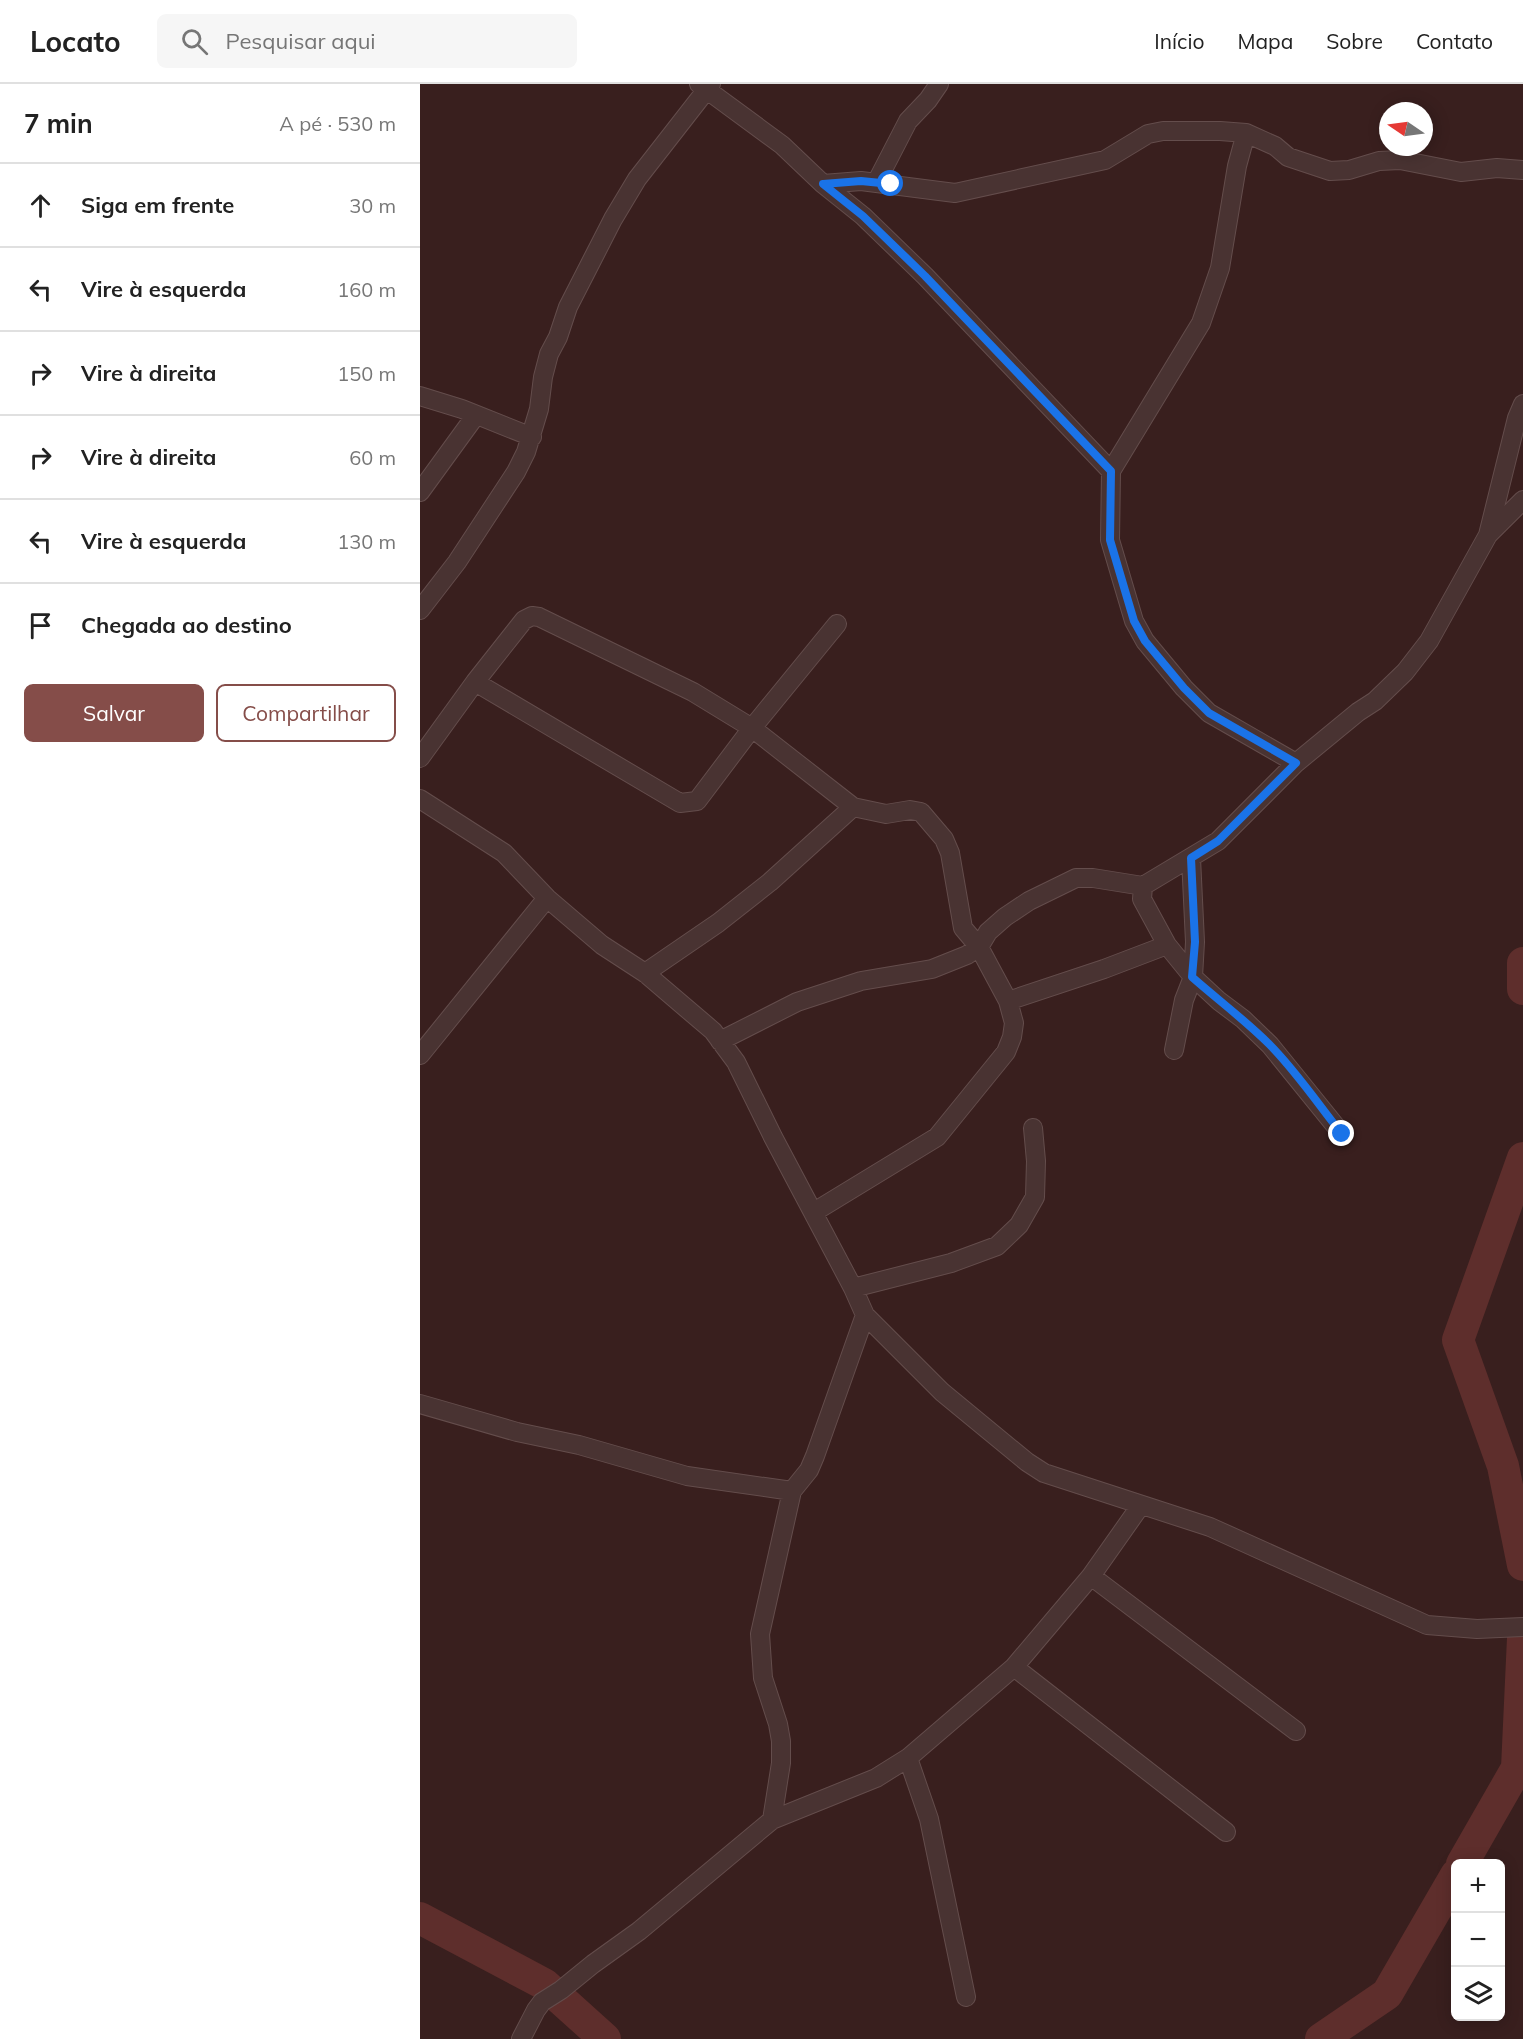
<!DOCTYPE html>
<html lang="pt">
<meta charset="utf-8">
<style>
body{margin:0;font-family:Mulish,sans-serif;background:#f6f6f6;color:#222}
.controls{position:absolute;right:18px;bottom:18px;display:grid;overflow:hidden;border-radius:9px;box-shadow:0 3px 15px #0003}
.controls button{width:54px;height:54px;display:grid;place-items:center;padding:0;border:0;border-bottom:2px solid #e0e0e0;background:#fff;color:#222;font:30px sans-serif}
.compass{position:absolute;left:959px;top:18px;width:54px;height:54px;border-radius:50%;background:#fff;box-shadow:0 3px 15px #0003;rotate:283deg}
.stop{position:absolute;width:18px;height:18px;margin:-14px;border:4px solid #1a73e8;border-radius:50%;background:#fff}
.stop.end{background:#1a73e8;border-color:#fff;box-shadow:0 2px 6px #0008}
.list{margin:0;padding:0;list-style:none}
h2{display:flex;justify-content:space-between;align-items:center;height:78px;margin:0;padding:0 24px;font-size:26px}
h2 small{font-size:20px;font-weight:400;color:#767676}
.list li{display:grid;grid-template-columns:39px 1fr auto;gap:18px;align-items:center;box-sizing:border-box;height:84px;padding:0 24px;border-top:2px solid #e0e0e0}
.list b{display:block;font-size:22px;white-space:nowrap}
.list em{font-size:20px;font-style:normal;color:#767676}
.actions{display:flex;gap:12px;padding:18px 24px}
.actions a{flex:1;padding:14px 0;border:2px solid #854d49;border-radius:9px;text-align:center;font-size:21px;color:#854d49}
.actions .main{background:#854d49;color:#fff}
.icon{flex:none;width:33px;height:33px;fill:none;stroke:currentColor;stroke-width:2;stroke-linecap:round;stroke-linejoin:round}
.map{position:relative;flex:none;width:1103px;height:1955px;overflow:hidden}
header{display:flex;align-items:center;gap:36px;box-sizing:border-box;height:84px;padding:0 30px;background:#fff;border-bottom:2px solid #e0e0e0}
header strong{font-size:28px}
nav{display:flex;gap:33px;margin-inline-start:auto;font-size:21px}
.search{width:420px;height:54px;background:#f6f6f6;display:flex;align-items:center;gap:15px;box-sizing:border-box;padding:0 21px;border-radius:9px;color:#767676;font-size:22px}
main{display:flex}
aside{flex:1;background:#fff}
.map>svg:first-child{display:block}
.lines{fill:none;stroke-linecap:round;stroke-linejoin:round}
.river{stroke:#5e2e2c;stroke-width:32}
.street-casing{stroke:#644d4c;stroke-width:20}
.street{stroke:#493332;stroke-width:18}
.route{stroke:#1a73e8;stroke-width:8}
</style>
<header>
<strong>Locato</strong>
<div class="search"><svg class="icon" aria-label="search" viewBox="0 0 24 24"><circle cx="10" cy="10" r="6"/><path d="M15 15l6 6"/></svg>Pesquisar aqui</div>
<nav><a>Início</a><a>Mapa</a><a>Sobre</a><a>Contato</a></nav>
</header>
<main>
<aside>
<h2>7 min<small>A pé · 530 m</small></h2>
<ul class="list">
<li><svg class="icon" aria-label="ahead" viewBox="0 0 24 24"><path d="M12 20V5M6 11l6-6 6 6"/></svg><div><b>Siga em frente</b></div><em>30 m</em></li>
<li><svg class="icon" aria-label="left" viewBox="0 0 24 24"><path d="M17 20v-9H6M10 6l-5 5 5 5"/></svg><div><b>Vire à esquerda</b></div><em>160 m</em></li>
<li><svg class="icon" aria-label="right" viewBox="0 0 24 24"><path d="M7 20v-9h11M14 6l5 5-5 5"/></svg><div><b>Vire à direita</b></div><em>150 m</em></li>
<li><svg class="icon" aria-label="right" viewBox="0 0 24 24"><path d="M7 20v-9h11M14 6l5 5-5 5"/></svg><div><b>Vire à direita</b></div><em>60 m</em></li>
<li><svg class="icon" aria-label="left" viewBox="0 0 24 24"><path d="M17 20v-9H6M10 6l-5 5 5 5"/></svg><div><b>Vire à esquerda</b></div><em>130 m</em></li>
<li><svg class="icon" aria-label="arrive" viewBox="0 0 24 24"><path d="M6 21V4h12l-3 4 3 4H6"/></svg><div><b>Chegada ao destino</b></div></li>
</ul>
<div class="actions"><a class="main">Salvar</a><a>Compartilhar</a></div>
</aside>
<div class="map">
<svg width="1103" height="1955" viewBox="0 0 1103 1955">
<rect width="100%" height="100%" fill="#391f1e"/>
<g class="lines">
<!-- river -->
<path class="river" d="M1103 879V905
M1103 1074 1038 1256 1083 1382 1103 1481
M1042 1780 1097 1684 1103 1554
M0 1834 124 1900 185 1955
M901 1955 967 1910 1036 1791"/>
<defs>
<path id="street" d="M279 0 362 61 403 100 443 132 505 192 691 387
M826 49 817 82 800 184 781 239 691 387 690 456 714 537 725 557 764 604 789 629 876 679
M456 99 488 37 508 16 519 0
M403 100 441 97 535 109 685 76 728 50 743 47H800L826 49 855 62 868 73 910 87 929 86 959 77 980 76 1041 88 1077 84 1103 86
M0 312 42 325 112 353
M0 408 56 331
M1069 450 1103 416
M0 526 37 478 96 388 106 368 119 325 123 293 129 270 138 253 148 223 193 135 217 95 291 0
M55 598 260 719 277 717 332 644 417 540
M0 674 55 598 104 536 112 532 119 533 273 608 332 644 433 723 466 730 490 726 501 728 524 755 530 769 543 844 559 863 588 917 594 939 592 953 586 968 517 1053 394 1128
M0 715 84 769 127 814 182 861 225 889 293 947 316 978 353 1053 433 1204 445 1231 522 1308 607 1378 624 1389 790 1443 1007 1541 1057 1545 1103 1543
M723 802 722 815 747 861 773 893 799 917 823 935 850 961 922 1050
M225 889 298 839 350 798 433 723
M588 917 684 885 747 861
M300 957 377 918 441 897 512 885 547 871 559 863 568 848 585 833 609 817 656 794H673L723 802 798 757 876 679 938 628 955 617 985 588 1009 557 1068 451 1097 334 1103 320
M754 966 764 916 773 893 775 858 771 774
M0 971 127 814
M433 1204 531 1179 577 1162 599 1141 615 1113 616 1077 613 1044
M0 1320 97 1348 159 1361 267 1392 372 1407
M671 1492 876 1647
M594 1583 806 1748
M488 1674 509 1735 546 1913
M352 1736 361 1679V1657L358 1640 343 1594 340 1550 372 1407 389 1386 395 1372 445 1231
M101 1955 116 1926 122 1918 141 1906 173 1880 219 1847 352 1736 456 1694 488 1674 594 1583 671 1492 721 1421"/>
</defs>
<!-- street casing -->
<use href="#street" class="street-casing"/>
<!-- street -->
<use href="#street" class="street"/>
</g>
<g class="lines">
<!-- route -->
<path class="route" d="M471 100 441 97 403 100 443 132 505 192 691 387 690 456 714 537 725 557 764 604 789 629 876 679 798 757 771 774 775 858 772 893C798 916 825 936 849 960 876 987 898 1020 922 1050"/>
</g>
</svg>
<div class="controls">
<button>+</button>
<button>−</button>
<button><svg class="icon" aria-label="layers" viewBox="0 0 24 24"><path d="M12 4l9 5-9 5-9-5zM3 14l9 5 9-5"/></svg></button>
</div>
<svg class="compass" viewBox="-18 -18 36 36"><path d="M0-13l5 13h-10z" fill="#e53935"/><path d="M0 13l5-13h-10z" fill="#767676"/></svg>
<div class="stop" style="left:471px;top:100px"></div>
<div class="stop end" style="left:922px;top:1050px"></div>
</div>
</main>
